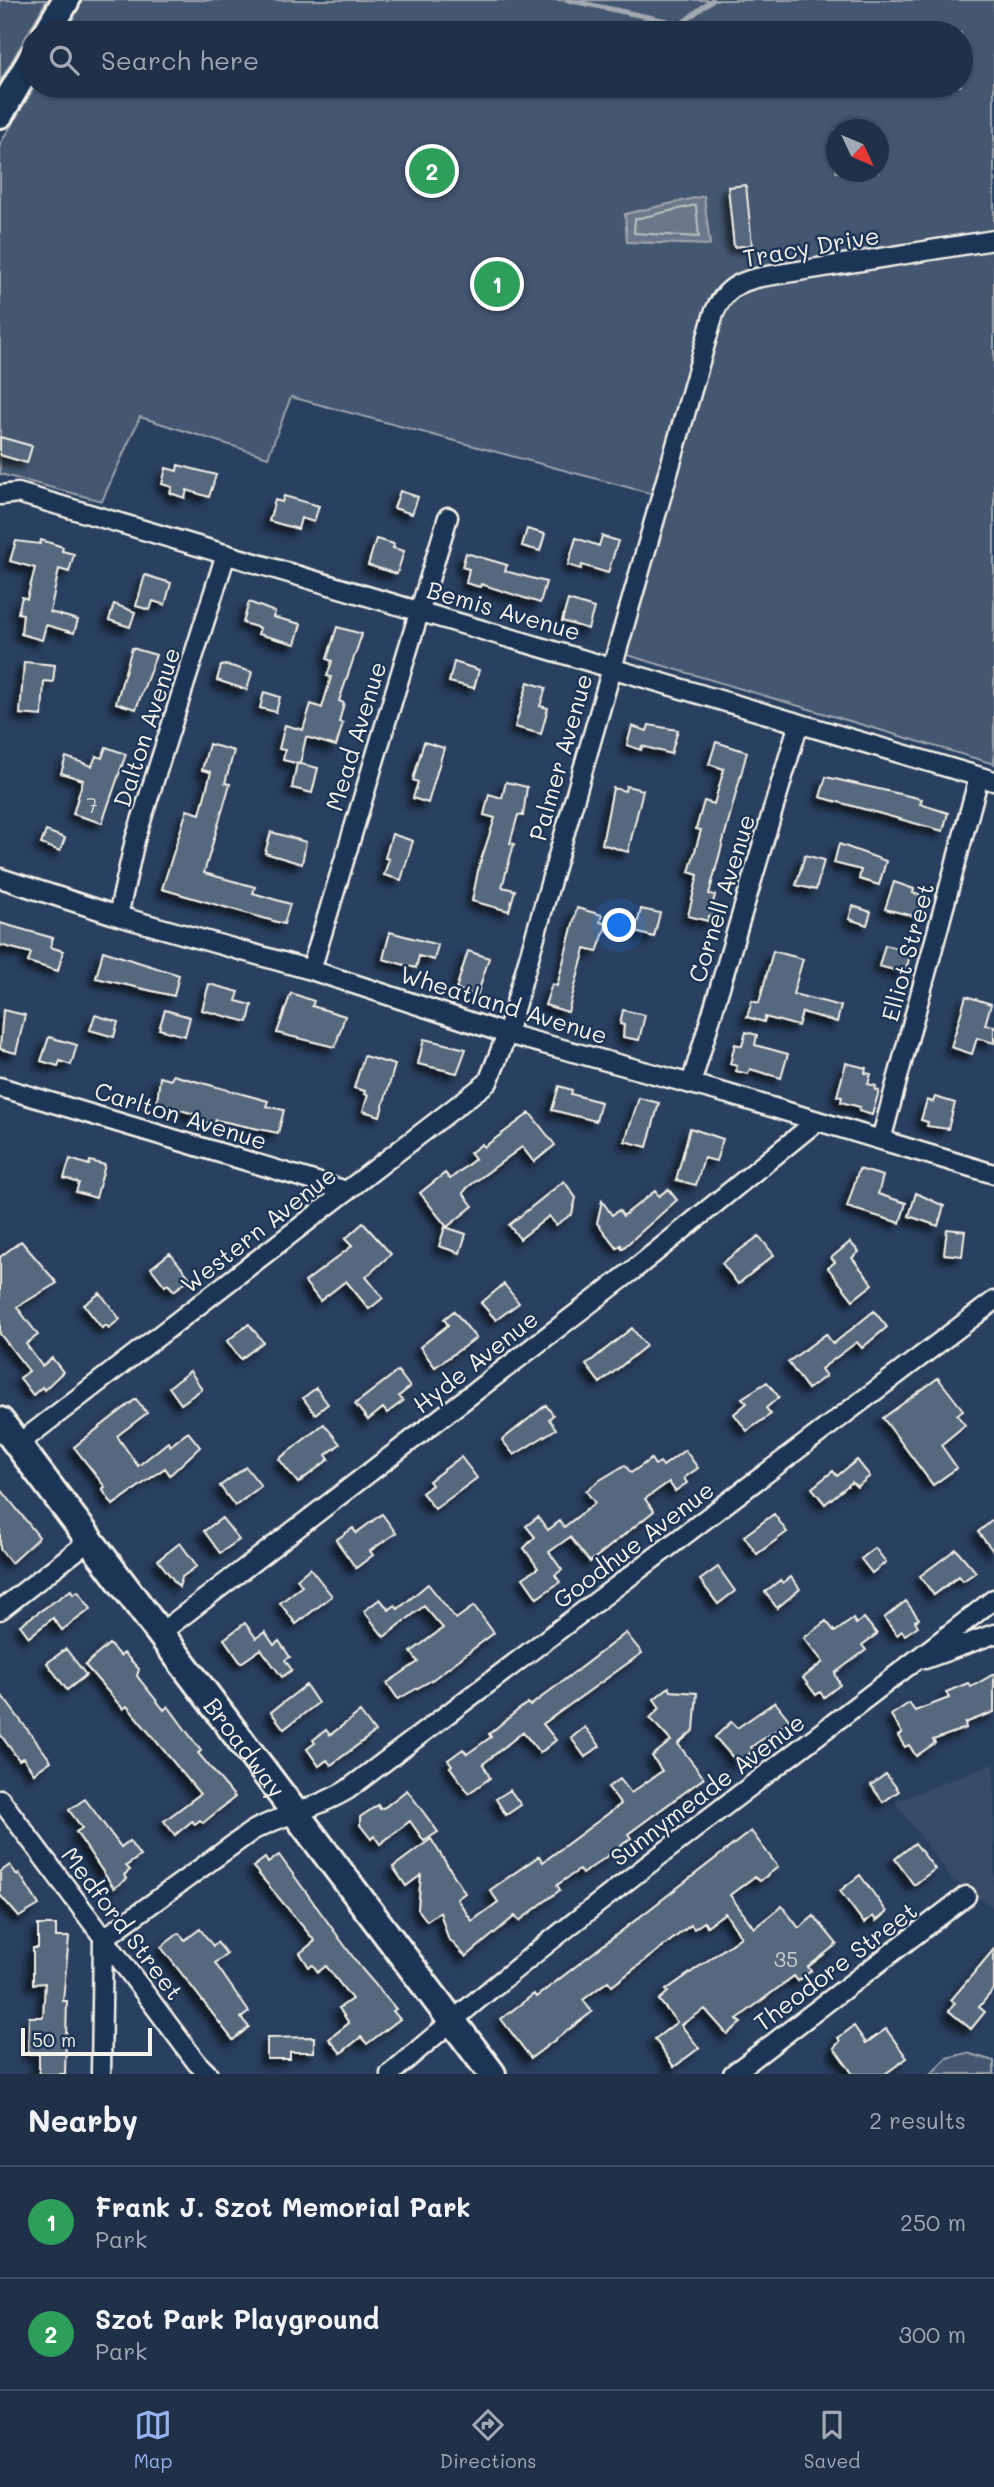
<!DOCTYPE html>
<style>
body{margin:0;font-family:Mali,sans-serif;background:#2d3c52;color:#f1f3f6}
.compass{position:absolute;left:826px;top:119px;width:63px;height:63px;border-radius:50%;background:#203048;box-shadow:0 2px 5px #0004;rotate:134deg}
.scale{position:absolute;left:21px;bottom:18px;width:131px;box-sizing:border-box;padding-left:7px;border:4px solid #f4f1e8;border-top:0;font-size:19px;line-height:24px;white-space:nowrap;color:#f4f1e8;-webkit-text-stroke:5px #1d3557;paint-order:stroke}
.you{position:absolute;left:620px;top:926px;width:24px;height:24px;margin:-18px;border:5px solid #fff;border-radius:50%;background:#1a73e8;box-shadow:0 0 0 10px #1a73e833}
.badge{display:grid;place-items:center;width:46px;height:46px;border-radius:50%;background:#95b2f1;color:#fff;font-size:23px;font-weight:700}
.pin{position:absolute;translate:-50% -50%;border:4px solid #fff;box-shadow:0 2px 7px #0006}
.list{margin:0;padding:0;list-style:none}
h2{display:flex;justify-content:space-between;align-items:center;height:91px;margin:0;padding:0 28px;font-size:30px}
h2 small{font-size:23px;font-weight:400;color:#a2a9b4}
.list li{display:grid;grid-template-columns:46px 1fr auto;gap:21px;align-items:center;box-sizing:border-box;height:112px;padding:0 28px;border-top:2px solid #3d4b60}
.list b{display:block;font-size:26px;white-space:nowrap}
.list p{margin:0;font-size:23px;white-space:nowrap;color:#a2a9b4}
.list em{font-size:23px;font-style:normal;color:#a2a9b4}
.icon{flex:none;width:38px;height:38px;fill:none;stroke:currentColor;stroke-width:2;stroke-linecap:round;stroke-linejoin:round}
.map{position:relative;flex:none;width:994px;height:2074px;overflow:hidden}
.search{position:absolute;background:#203048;box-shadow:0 2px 5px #0004;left:21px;right:21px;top:21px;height:77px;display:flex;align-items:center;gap:18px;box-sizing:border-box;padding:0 24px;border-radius:38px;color:#a2a9b4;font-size:26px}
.sheet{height:315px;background:#203048}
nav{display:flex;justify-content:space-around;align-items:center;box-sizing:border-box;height:98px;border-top:2px solid #3d4b60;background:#203048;font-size:19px;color:#a2a9b4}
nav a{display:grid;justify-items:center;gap:4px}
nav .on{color:#95b2f1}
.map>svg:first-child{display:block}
.built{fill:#374c69}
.green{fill:#445771;stroke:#9ca4ac;stroke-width:2;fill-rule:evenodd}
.water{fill:#6a788a;stroke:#a1a8b0;stroke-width:2}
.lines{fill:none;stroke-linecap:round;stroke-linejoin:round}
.shore{stroke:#bdc1c2;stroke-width:2}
.stream{stroke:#a1a8b0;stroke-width:5}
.building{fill:#56677d;stroke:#f4f1e8;stroke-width:2;filter:url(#shadow)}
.street-casing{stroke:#f4f1e8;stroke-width:23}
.secondary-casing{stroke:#f4f1e8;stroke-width:32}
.street{stroke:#1d3557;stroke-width:18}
.secondary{stroke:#1d3557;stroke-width:26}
.labels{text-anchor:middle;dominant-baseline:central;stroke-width:5;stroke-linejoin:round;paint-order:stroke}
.number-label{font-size:21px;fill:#cccecd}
.street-label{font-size:24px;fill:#f4f1e8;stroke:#1d3557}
</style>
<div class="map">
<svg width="994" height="2074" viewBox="0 0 994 2074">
<defs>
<filter id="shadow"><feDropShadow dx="-6" dy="6" stdDeviation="3.5" flood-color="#0009"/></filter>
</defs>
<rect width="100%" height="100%" fill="#2a4060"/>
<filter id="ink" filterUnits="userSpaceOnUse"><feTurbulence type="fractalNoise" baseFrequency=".0143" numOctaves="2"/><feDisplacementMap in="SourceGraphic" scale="14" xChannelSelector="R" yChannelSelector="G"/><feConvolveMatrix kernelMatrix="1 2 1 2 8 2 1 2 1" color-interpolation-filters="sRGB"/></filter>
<g filter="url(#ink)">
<!-- built -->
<path class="built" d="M994 1763V1908L952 1879 895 1802Z"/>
<!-- green -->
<path class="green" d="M0 0H47L0 82Z
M82 0H994V764L624 654 668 498 291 397 268 457 140 417 102 501 0 474V144L35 86H961V33H61ZM836 130H878V172H836Z
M967 2053 994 2061V2074H931L947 2058Z"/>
<!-- water -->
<path class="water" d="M704 196 710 245 627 242 625 214Z"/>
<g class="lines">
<!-- shore -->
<path class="shore" d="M696 205 699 237 634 233 635 219Z"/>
<!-- stream -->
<path class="stream" d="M568 0 681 24 712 0"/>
</g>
<!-- building -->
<path class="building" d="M746 185 752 245 734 247 728 187Z
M0 437 32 446 27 463 0 455Z
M178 465 216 475 209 497 187 490 185 498 170 493 172 487 162 484 166 468 177 471Z
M400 491 418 497 412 514 394 508Z
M284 496 319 506 314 522 301 518 298 529 269 521 275 500 282 502Z
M527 529 545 534 540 551 522 546Z
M602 536 618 541 608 573 582 565 581 569 568 565 576 538 599 546Z
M376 539 394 544 393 548 404 551 397 574 368 565Z
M41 540 63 547 62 551 74 554 69 572 59 569 50 612 78 620 74 633 46 625 42 640 21 634 23 614 18 613 22 597 27 599 35 568 10 561 16 541 40 544Z
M466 553 507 565 505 571 546 582 540 603 481 584 480 587 466 583 469 569 462 567Z
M145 575 171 583 165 605 153 601 150 610 136 606Z
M568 600 594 608 588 629 562 621Z
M249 602 275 612 273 617 301 624 295 644 258 634 260 628 243 623Z
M114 604 135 612 130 627 109 620Z
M337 627 362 634 339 701 344 703 339 722 343 723 336 746 306 737 300 764 283 760 285 750 279 749 285 725 303 730 311 704 322 708 331 677 327 676 332 661 327 659Z
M132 648 156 655 136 709 116 703Z
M24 662 55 665 53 682 44 681 42 716 20 714Z
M454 662 479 670 474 688 449 682Z
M227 665 252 672 247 690 217 680 221 666Z
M528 682 546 688 540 706 548 708 541 734 515 727Z
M264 692 280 697 276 712 260 708Z
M649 725 678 730 671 754 642 746 641 750 627 745 632 726 647 731Z
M424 742 444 748 428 803 413 798 418 782 413 780Z
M716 742 747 752 709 894 715 895 713 903 718 905 715 918 709 916 708 921 688 916 698 875 689 872 701 830 696 829 704 801 714 804 724 769 709 764Z
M209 744 234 751 225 783 230 784 204 873 255 887 253 893 290 904 284 924 162 889 187 810 200 814 211 772 202 770Z
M106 747 126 754 102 823 73 814 83 780 61 773 66 757 92 766 96 756 102 758Z
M297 763 318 768 312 793 292 788Z
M826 777 922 799 920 804 948 813 943 831 820 797Z
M506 782 527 787 523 816 518 815 510 843 514 844 502 887 515 890 509 911 472 901 479 866 495 818 484 815 489 794 502 798Z
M626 786 643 790 628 852 602 844 613 788 625 791Z
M46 831 65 838 60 851 41 844Z
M271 832 306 842 302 864 265 853Z
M392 834 413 841 401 880 384 875 389 859 385 858Z
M839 844 886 861 879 885 859 879 861 870 834 863Z
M805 855 824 860 816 890 796 885Z
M894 882 914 889 913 893 928 898 922 918 885 909Z
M853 906 871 912 867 925 849 919Z
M577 908 602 915 600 922 607 924 597 952 585 949 568 1012 545 1005 552 984 557 986Z
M641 909 660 913 654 937 635 932Z
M0 923 53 938 50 947 63 951 58 971 28 962 31 953 0 945Z
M390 932 438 945 434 960 419 956 416 968 383 959Z
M885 945 911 952 905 973 879 966Z
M103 951 179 975 174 996 96 978Z
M468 951 489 958 477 996 456 989Z
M773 951 803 959 793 994 841 1006 837 1022 802 1012 798 1026 765 1017 764 1022 747 1017 752 1001 759 1003Z
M209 984 239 992 236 1001 252 1005 248 1022 202 1010Z
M291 993 314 1001 312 1006 345 1016 335 1047 277 1033Z
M966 996 991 1004 985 1025 994 1026V1043L977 1038 972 1054 951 1047Z
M3 1010 25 1015 16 1053 0 1049Z
M165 1010 190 1017 185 1036 159 1029Z
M623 1010 645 1015 639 1040 623 1037 624 1025 620 1024Z
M95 1015 118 1022 114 1037 90 1030Z
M746 1032 757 1035 755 1045 788 1054 781 1078 750 1069 748 1074 736 1071 737 1066 730 1064 735 1044 742 1046Z
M49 1037 77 1045 71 1065 60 1061 58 1066 41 1061Z
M424 1039 466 1049 457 1073 418 1064Z
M364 1056 395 1065 380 1116 363 1111 368 1095 364 1094 365 1091 354 1088Z
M846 1063 866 1068 865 1073 871 1074 868 1084 876 1086 875 1090 879 1091 872 1115 859 1111 860 1107 841 1102 842 1097 837 1096Z
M173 1075 268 1101 266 1106 284 1110 278 1133 216 1120 214 1125 193 1118 194 1114 157 1103 160 1077 171 1080Z
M559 1086 572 1090 571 1094 601 1102 596 1121 552 1110Z
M935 1097 955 1103 948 1129 927 1126 928 1122 921 1120 927 1100 933 1102Z
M639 1098 659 1103 647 1147 625 1141Z
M530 1113 555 1145 534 1162 522 1147 468 1187 463 1193 473 1206 447 1227 420 1193 445 1173 450 1179 475 1159 470 1153 482 1144 484 1147Z
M690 1128 723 1139 716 1161 704 1158 696 1185 676 1180Z
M70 1159 89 1165 90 1161 105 1165 96 1198 76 1192 79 1183 64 1178Z
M859 1169 883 1176 878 1194 906 1203 900 1223 847 1207Z
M564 1181 576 1198 572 1214 556 1225 549 1216 520 1239 509 1225Z
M668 1189 677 1200 622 1249 621 1245 617 1248 597 1223 602 1201 612 1215 619 1210 623 1216 655 1191 659 1196Z
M916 1193 944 1206 938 1226 909 1216Z
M363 1223 391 1254 366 1277 383 1298 369 1309 346 1281 320 1301 305 1282 352 1246 345 1239Z
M445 1227 466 1234 460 1253 439 1246Z
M947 1229 965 1231 962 1256 944 1254Z
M759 1236 774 1255 738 1284 722 1263Z
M21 1241 57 1283 17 1307 38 1335 26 1344 42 1366 52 1358 63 1372 44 1390 42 1387 33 1395 20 1378 29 1371 0 1334V1257Z
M850 1242 859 1252 852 1258 873 1284 853 1300 828 1268 835 1262 831 1258Z
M170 1253 190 1278 174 1291 168 1284 165 1286 151 1268Z
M504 1284 519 1303 496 1320 481 1303Z
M100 1293 120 1319 109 1328 106 1325 102 1328 84 1305Z
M454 1311 476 1338 435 1367 420 1347 448 1325 444 1319Z
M874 1311 887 1327 862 1348 857 1342 821 1369 826 1376 808 1389 788 1362 826 1334 833 1344Z
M249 1324 263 1342 241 1359 227 1341Z
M632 1328 646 1346 600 1383 586 1365Z
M190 1371 202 1389 181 1404 169 1387Z
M398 1371 410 1387 399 1396 403 1401 387 1413 383 1408 368 1420 355 1404Z
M938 1378 963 1410 957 1415 965 1425 941 1445 957 1468 933 1485 883 1418Z
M767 1382 779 1397 766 1408 771 1414 747 1431 734 1414 747 1403 742 1398Z
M316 1388 328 1404 315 1414 303 1398Z
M136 1399 147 1413 117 1436 138 1466 168 1442 170 1446 188 1432 200 1447 170 1475 165 1468 113 1505 102 1489 105 1487 74 1447Z
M546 1405 553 1415 549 1419 556 1429 514 1455 502 1440Z
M324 1424 340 1444 326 1455 329 1459 298 1483 279 1459Z
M685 1450 698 1468 684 1478 687 1483 675 1491 669 1482 645 1499 654 1511 590 1562 570 1537 549 1552 562 1570 555 1575 560 1582 537 1598 523 1578 538 1568 524 1548 535 1537 526 1526 538 1517 548 1530 560 1521 564 1527 595 1503 586 1491 600 1480 625 1465 631 1473 651 1459 655 1465 660 1462 663 1466Z
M461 1457 477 1478 435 1509 422 1493 432 1485 429 1481Z
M857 1460 870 1476 857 1487 852 1482 825 1504 812 1488 833 1471 837 1476Z
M246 1467 261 1486 235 1506 220 1486Z
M0 1488 39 1537 11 1563 0 1549Z
M382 1514 396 1533 370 1551 373 1555 356 1568 336 1540 353 1528 356 1533Z
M774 1514 787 1532 757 1554 744 1536Z
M222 1518 239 1540 220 1553 204 1531Z
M994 1519V1552L978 1532Z
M180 1543 197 1566 182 1577 179 1587 158 1560Z
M875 1548 886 1562 872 1573 861 1559Z
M956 1549 976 1572 963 1581 959 1576 934 1595 920 1576Z
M718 1567 735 1591 718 1604 700 1580Z
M310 1568 332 1596 296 1624 280 1603 302 1586 297 1579Z
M791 1577 800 1589 777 1608 765 1592 780 1580 783 1583Z
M428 1584 456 1619 474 1606 494 1633 432 1680 398 1699 387 1683 418 1662 411 1652 443 1628 424 1606 384 1637 364 1611 380 1599 389 1610 395 1605 398 1609Z
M71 1590 73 1594 78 1591 91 1609 62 1630 53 1618 29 1637 20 1625Z
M906 1601 919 1619 915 1621 918 1626 905 1635 902 1631 897 1635 884 1618Z
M864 1618 877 1634 862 1645 866 1650 835 1673 840 1685 824 1697 820 1692 816 1695 803 1678 823 1662 804 1638 826 1621 835 1632 853 1619 856 1624Z
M245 1623 256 1638 265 1632 274 1645 279 1641 290 1657 285 1660 292 1670 282 1677 261 1649 241 1663 224 1639Z
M626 1633 642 1653 543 1724 556 1740 540 1753 523 1732 483 1764 490 1778 469 1793 450 1767 452 1765 448 1760 463 1749 467 1754 491 1737 489 1734 518 1710 528 1703 530 1706Z
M109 1644 120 1656 124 1653 139 1669 137 1676 164 1710 168 1706 201 1751 198 1753 235 1797 203 1823 200 1820 195 1824 192 1821 175 1835 164 1821 200 1794 127 1706 123 1709 85 1665Z
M66 1649 86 1675 67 1690 47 1663Z
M994 1674V1712L965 1723 966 1728 933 1740 935 1743 916 1756 909 1745 905 1747 898 1736 902 1733 891 1715 909 1703 915 1711 949 1698 946 1692 968 1683 971 1687Z
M306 1685 318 1703 284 1729 271 1712Z
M669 1687 671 1691 697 1693 694 1730 678 1744 704 1778 628 1834 631 1838 602 1860 582 1874 579 1870 557 1885 560 1890 519 1921 515 1916 466 1957 448 1938 440 1912 427 1921 418 1909 421 1875 406 1886 393 1867 431 1839 465 1893 457 1899 472 1921 498 1902 490 1890 539 1856 543 1862 621 1804 608 1787 620 1779 631 1793 662 1771 652 1756 671 1741 650 1718 660 1708 654 1699Z
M0 1693 51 1761 34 1773 23 1758 19 1760 0 1734Z
M775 1702 790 1721 751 1747 753 1750 742 1761 739 1758 736 1761 715 1737 731 1722 737 1728Z
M360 1712 375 1732 331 1765 327 1760 319 1766 307 1749 315 1743 313 1740 326 1730 330 1735Z
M585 1727 600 1746 585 1757 571 1738Z
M886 1774 899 1791 883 1802 871 1785Z
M407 1790 438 1832 424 1841 410 1821 380 1844 374 1836 371 1839 360 1825V1817L378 1805 380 1809 385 1807Z
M510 1790 521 1805 506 1815 496 1799Z
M85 1799 121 1847 129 1841 140 1856 126 1866 130 1870 124 1875 127 1879 114 1888 76 1832 82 1828 69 1810Z
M751 1831 778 1867 760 1881 754 1877 730 1895 754 1928 782 1906 799 1928 814 1916 837 1944 808 1967 811 1971 798 1981 794 1976 737 2019 741 2023 727 2034 705 2009 681 2025 699 2048 674 2067 655 2039 677 2022 659 2000 668 1992 666 1990 741 1937 725 1913 707 1926 704 1922 694 1929 691 1925 612 1986 608 1981 583 2000 592 2012 531 2058 501 2019 534 1994 536 1997Z
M915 1843 935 1869 914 1885 895 1859Z
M279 1855 361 1968 396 2009 393 2011 400 2019 367 2044 361 2037 341 2053 329 2039 349 2023 339 2008 352 1999 326 1966 318 1972 313 1965 309 1967 300 1953 315 1941 253 1867 265 1858 268 1863Z
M10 1865 17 1875 19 1873 39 1905 19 1917 0 1895V1872Z
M860 1875 887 1912 876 1921 873 1916 864 1923 840 1891Z
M38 1925H56V1937H69L63 2001H67L65 2074H39V2054H28L29 2017H43L45 1983 33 1984V1948H38Z
M200 1929 213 1946 217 1942 227 1954 215 1963 249 2012 241 2018 249 2027 233 2040 161 1947 179 1933 185 1940Z
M994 1949V1989L979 2007 985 2012 971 2029 949 2011 955 2003 951 2000Z
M854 2026 866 2043 886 2029 907 2058 885 2074H853L834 2048 840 2041 838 2038Z
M314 2037V2052H290V2059H267V2038Z"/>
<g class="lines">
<defs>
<path id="street" d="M0 495 18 493 994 781
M0 878 118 916 311 970 507 1034 728 1094 994 1174
M118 916 135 840 226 554
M311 970 448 517
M691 1084 798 726
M0 1087 347 1191
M881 1140 979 777
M17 1445 488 1082 507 1034 714 313C724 290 737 282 761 277L994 240
M0 1610 89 1541
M159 1634 632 1271 817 1121
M925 1659 994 1634
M0 1799 197 2063 208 2074
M101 2074 103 1939 252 1831C283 1814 316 1809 347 1790L994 1301
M390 2074C583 1906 793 1758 994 1599
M733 2074 966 1896"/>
<g id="secondary">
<path d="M47 33 66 0"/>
<path d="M0 114 33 57"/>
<path id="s1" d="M0 1421 492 2074"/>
</g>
</defs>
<!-- street casing -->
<use href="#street" class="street-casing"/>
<!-- secondary casing -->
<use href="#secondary" class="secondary-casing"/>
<!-- street -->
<use href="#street" class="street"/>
<!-- secondary -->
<use href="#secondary" class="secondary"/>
</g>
</g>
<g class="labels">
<!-- number labels -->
<g class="number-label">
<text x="92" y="804">7</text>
<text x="786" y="1958">35</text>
</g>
<!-- street labels -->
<g class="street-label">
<text transform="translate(811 246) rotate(-10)">Tracy Drive</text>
<text transform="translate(504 610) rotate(16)">Bemis Avenue</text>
<text transform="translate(146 727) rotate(-72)">Dalton Avenue</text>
<text transform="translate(355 736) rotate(-73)">Mead Avenue</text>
<text transform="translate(560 757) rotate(-74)">Palmer Avenue</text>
<text transform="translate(721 898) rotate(-73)">Cornell Avenue</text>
<text transform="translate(907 952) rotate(-75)">Elliot Street</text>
<text transform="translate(504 1004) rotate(17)">Wheatland Avenue</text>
<text transform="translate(181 1115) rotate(17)">Carlton Avenue</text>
<text transform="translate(258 1229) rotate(-38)">Western Avenue</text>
<text transform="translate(475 1361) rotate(-38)">Hyde Avenue</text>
<text transform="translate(633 1544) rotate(-37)">Goodhue Avenue</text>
<text stroke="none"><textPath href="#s1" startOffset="408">Broadway</textPath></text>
<text transform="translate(707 1789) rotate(-37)">Sunnymeade Avenue</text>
<text transform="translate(123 1923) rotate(53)">Medford Street</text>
<text transform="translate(835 1966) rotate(-37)">Theodore Street</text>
</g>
</g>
</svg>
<svg class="compass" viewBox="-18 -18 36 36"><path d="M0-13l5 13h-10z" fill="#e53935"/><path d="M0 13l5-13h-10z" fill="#a2a9b4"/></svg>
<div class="scale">50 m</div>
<div class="you"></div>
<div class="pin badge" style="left:497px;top:284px;background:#2e9e5b">1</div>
<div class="pin badge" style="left:432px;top:171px;background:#2e9e5b">2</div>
<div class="search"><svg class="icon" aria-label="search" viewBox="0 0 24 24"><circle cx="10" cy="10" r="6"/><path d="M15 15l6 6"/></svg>Search here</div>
</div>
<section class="sheet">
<h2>Nearby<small>2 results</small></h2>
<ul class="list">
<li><span class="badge" style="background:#2e9e5b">1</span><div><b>Frank J. Szot Memorial Park</b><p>Park</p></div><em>250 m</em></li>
<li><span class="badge" style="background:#2e9e5b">2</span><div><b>Szot Park Playground</b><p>Park</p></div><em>300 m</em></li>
</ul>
</section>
<nav>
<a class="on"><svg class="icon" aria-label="map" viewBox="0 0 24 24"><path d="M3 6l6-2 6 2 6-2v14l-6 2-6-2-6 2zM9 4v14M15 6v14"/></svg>Map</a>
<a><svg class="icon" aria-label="directions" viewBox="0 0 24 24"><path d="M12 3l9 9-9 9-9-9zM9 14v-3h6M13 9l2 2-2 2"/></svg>Directions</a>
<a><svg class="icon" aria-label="saved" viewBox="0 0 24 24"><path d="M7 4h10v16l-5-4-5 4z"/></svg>Saved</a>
</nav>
